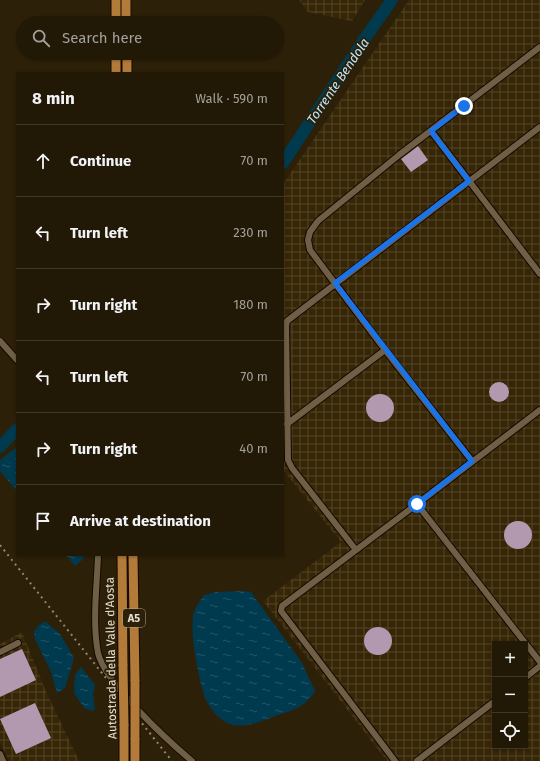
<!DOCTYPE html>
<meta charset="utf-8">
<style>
body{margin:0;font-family:"Fira Sans",sans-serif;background:#2a2110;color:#f1f3f6}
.controls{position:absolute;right:12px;bottom:12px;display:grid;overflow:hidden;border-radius:0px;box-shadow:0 1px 3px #0004}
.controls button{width:36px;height:36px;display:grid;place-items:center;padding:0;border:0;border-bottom:1px solid #3f3728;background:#221806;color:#f1f3f6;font:20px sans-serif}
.stop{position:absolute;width:12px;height:12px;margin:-9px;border:3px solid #1a73e8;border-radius:50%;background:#fff}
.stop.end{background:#1a73e8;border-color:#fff;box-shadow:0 1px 4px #0008}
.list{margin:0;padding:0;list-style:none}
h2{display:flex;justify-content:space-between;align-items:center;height:52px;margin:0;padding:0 16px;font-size:17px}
h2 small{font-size:13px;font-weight:400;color:#a2a09b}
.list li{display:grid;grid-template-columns:26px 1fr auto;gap:12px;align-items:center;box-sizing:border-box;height:72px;padding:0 16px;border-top:1px solid #3f3728}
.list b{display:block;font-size:15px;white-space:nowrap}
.list em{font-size:13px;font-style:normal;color:#a2a09b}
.icon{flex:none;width:22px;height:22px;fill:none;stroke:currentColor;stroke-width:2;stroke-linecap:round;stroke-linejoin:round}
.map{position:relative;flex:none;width:540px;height:761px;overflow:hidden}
.search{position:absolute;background:#221806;box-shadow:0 1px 3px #0004;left:16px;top:16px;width:268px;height:44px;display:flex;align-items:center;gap:10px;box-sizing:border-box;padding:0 14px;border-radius:22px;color:#a2a09b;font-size:15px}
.panel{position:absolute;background:#221806;box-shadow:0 1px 3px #0004;left:16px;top:72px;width:268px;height:484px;border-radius:0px}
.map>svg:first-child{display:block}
.industrial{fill:url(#industrial-grid);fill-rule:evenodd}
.water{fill:url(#water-ripples)}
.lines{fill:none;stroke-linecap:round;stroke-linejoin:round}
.river{stroke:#003a4f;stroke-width:12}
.building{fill:#b299af}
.minor-casing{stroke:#150900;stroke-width:8}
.highway-casing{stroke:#150900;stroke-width:11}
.minor{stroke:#6e5f46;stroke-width:6}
.highway{stroke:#b27b3a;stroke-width:9}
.rail{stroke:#908673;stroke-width:2;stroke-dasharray:2 4;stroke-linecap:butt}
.highway-bridge-casing{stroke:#150900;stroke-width:11;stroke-linecap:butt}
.highway-bridge{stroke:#b27b3a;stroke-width:9}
.route{stroke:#1a73e8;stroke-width:5}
.labels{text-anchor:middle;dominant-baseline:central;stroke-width:4;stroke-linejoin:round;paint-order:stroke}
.shield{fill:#2d2008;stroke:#afa594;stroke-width:1}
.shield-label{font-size:11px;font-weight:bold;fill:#e7ded0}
.street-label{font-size:12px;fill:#e7ded0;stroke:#2d2008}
.water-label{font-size:13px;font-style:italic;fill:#bbe8fd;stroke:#2d2008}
</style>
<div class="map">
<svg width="540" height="761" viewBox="0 0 540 761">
<defs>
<pattern id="industrial-grid" width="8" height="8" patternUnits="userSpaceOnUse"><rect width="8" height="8" fill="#372606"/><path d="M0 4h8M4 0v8" fill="none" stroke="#544529"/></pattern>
<pattern id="water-ripples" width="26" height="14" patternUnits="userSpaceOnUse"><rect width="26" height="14" fill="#003a4f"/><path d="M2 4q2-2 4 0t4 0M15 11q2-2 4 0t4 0" fill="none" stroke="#255667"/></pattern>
</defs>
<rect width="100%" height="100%" fill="#2d2008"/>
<!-- industrial -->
<path class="industrial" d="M299 0H365L352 21 308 12Z
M409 0H540V761H387L263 601 341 542 283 470V184ZM495 644H525V746H495Z
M22 632 45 689 79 761H9L0 742V644Z"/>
<!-- water -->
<path class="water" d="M17 447V491L0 471V460Z
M66 555H84L83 559 75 566Z
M242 591 251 592 302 663 315 691C306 707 291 711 275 716 263 721 243 729 230 724 220 721 209 708 205 698 199 679 190 636 193 616 194 609 200 601 204 595L216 592Z
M45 621 60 634 74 658 65 688 57 693 51 672 35 639 34 632 38 626Z
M81 667 95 685 93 695 95 709 92 711 84 708 74 693 75 675Z"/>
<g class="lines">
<!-- river -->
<path class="river" d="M283 163 363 41 392 0
M0 447 17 429"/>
</g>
<!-- building -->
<path class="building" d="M418 146 428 160 411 172 401 159Z
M489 392a10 10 0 1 1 20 0a10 10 0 1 1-20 0Z
M366 408a14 14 0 1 1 28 0a14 14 0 1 1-28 0Z
M504 535a14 14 0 1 1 28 0a14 14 0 1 1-28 0Z
M364 641a14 14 0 1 1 28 0a14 14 0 1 1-28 0Z
M22 649 36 680 0 697V659Z
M35 703 51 738 16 754 0 719Z"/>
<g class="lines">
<defs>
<path id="minor" d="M431 131 540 274
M0 341 17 360
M540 410 417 504 540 662
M287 424 385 350
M472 461 385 350 310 250 308 240 310 232 318 221 399 155 540 47
M356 550 292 468 288 460 286 326 287 321 540 127
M98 555C97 587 92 621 98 653 105 683 167 740 192 761
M0 652 18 643
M525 678 540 666
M0 754 3 761
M395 761 281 611 282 606 417 504
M417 761 495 701"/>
<path id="highway" d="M116 0V23
M126 0V23
M116 53V73
M127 53V73
M122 555 123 666
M133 555 135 681
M124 724V761
M135 738V761"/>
</defs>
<!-- minor casing -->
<use href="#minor" class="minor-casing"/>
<!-- highway casing -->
<use href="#highway" class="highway-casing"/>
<!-- minor -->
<use href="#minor" class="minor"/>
<!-- highway -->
<use href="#highway" class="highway"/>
<!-- rail -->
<path class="rail" d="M0 545 172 761"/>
<defs>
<path id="highway-bridge" d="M123 666 124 724
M135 681V738"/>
</defs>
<!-- highway-bridge casing -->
<use href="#highway-bridge" class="highway-bridge-casing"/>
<!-- highway-bridge -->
<use href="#highway-bridge" class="highway-bridge"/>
</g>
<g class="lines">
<!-- route -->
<path class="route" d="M417 504 472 461 335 283 469 181 431 131 464 106"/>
</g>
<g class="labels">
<!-- shield labels -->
<rect class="shield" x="123" y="609" width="22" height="18" rx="3"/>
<g class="shield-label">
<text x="134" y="618">A5</text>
</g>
<!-- street labels -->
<g class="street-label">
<text transform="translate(111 658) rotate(-91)">Autostrada della Valle d'Aosta</text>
</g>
<!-- water labels -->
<g class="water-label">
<text transform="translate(338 81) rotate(-56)">Torrente Bendola</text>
</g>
</g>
</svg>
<div class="controls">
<button>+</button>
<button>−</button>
<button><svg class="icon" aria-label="locate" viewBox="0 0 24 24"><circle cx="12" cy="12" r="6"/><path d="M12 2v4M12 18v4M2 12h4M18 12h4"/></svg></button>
</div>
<div class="stop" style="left:417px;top:504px"></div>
<div class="stop end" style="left:464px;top:106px"></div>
<div class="search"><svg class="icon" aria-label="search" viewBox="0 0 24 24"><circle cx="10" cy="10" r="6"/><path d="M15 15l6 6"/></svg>Search here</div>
<section class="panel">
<h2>8 min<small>Walk · 590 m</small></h2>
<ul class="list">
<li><svg class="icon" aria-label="ahead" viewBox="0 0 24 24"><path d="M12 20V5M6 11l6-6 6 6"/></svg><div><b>Continue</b></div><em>70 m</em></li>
<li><svg class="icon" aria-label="left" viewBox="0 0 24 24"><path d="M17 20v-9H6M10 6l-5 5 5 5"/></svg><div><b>Turn left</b></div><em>230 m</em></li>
<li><svg class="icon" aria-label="right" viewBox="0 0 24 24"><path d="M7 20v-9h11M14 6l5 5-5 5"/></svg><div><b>Turn right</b></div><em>180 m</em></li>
<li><svg class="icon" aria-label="left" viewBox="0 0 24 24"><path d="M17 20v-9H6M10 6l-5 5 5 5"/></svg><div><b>Turn left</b></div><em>70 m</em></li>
<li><svg class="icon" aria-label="right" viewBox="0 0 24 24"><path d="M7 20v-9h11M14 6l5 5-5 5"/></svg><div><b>Turn right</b></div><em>40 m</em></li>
<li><svg class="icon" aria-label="arrive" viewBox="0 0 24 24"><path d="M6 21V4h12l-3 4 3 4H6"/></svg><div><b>Arrive at destination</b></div></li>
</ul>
</section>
</div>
